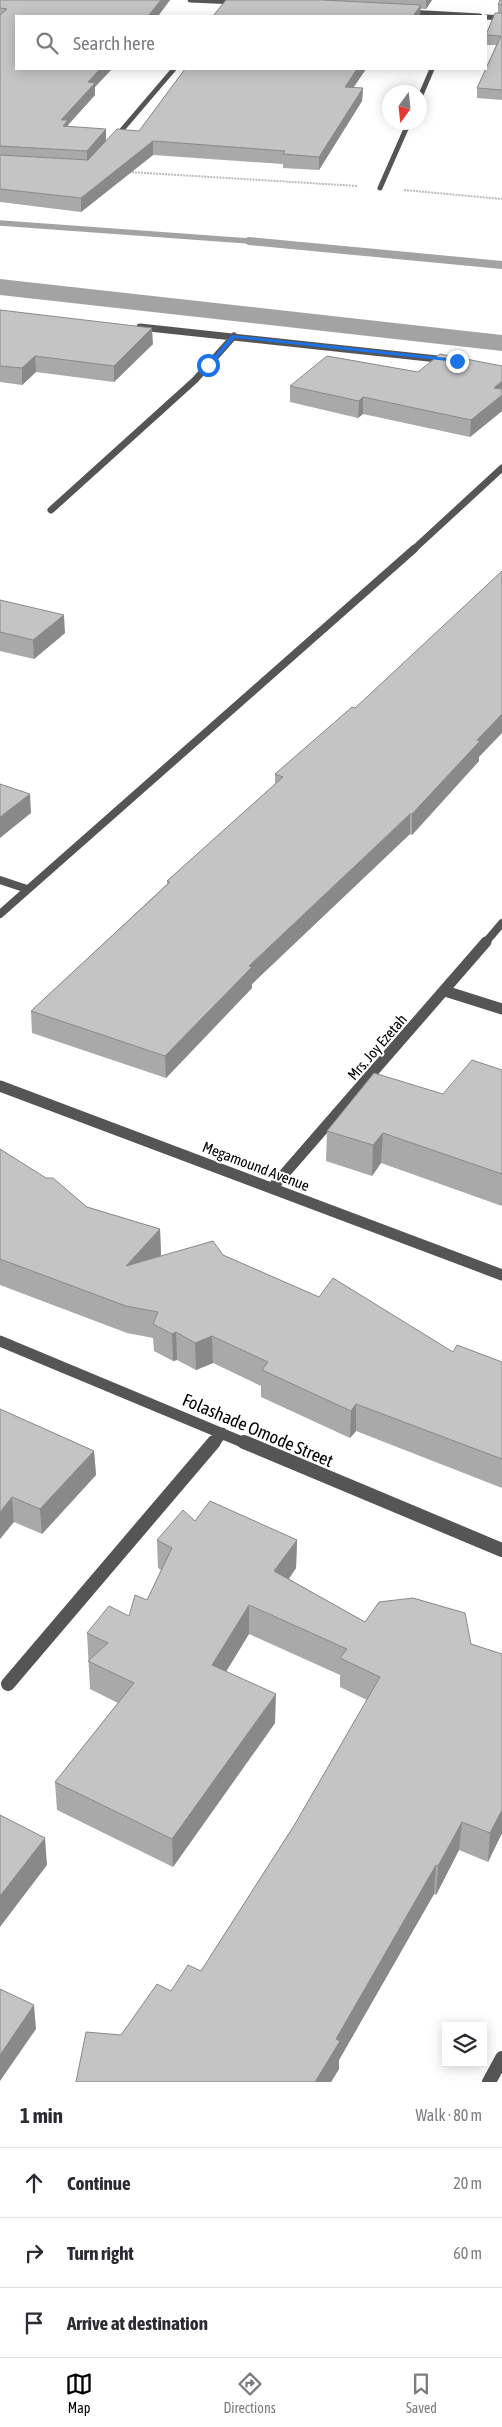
<!DOCTYPE html>
<meta charset="utf-8">
<style>
body{margin:0;font-family:"Asap Condensed",sans-serif;background:#f7f7f7;color:#2b2b33}
.controls{position:absolute;right:15px;bottom:15px;display:grid;overflow:hidden;border-radius:0px;box-shadow:0 2px 12px #0003}
.controls button{width:45px;height:45px;display:grid;place-items:center;padding:0;border:0;border-bottom:1px solid #e1e1e2;background:#fff;color:#2b2b33;font:25px sans-serif}
.compass{position:absolute;left:382px;top:85px;width:45px;height:45px;border-radius:50%;background:#fff;box-shadow:0 2px 12px #0003;rotate:195deg}
.stop{position:absolute;width:15px;height:15px;margin:-11px;border:4px solid #1a73e8;border-radius:50%;background:#fff}
.stop.end{background:#1a73e8;border-color:#fff;box-shadow:0 1px 5px #0008}
.list{margin:0;padding:0;list-style:none}
h2{display:flex;justify-content:space-between;align-items:center;height:65px;margin:0;padding:0 20px;font-size:21px}
h2 small{font-size:16px;font-weight:400;color:#7c7c81}
.list li{display:grid;grid-template-columns:32px 1fr auto;gap:15px;align-items:center;box-sizing:border-box;height:70px;padding:0 20px;border-top:1px solid #e1e1e2}
.list b{display:block;font-size:19px;white-space:nowrap}
.list em{font-size:16px;font-style:normal;color:#7c7c81}
.icon{flex:none;width:28px;height:28px;fill:none;stroke:currentColor;stroke-width:2;stroke-linecap:round;stroke-linejoin:round}
.map{position:relative;flex:none;width:502px;height:2082px;overflow:hidden}
.search{position:absolute;background:#fff;box-shadow:0 2px 12px #0003;left:15px;right:15px;top:15px;height:55px;display:flex;align-items:center;gap:12px;box-sizing:border-box;padding:0 18px;border-radius:0px;color:#7c7c81;font-size:19px}
.sheet{height:275px;background:#fff}
nav{display:flex;justify-content:space-around;align-items:center;box-sizing:border-box;height:70px;border-top:1px solid #e1e1e2;background:#fff;font-size:14px;color:#7c7c81}
nav a{display:grid;justify-items:center;gap:2px}
nav .on{color:#000}
.map>svg:first-child{display:block}
.water{fill:#a3a3a3}
.lines{fill:none;stroke-linecap:round;stroke-linejoin:round}
.stream-far1{stroke:#a3a3a3;stroke-width:5.5}
.stream{stroke:#a3a3a3;stroke-width:8}
.path{stroke:#777;stroke-width:2;stroke-dasharray:0.5 1;stroke-linecap:butt}
.street-far4{stroke:#555;stroke-width:5}
.street-far3{stroke:#555;stroke-width:7}
.street-far2{stroke:#555;stroke-width:8}
.street-far1{stroke:#555;stroke-width:11}
.street{stroke:#555;stroke-width:14}
.wall{fill:#a9a9a9}
.shaded-wall{fill:#898989}
.building{fill:#c4c4c4;stroke:#898989}
.route{fill:#1a73e8}
.labels{text-anchor:middle;dominant-baseline:central;stroke-width:4;stroke-linejoin:round;paint-order:stroke}
.street-label{font-size:15px;fill:#000;stroke:#fff}
.near-street-label{font-size:18px;fill:#000;stroke:#fff}
</style>
<div class="map">
<svg width="502" height="2082" viewBox="0 0 502 2082">
<rect width="100%" height="100%" fill="#fff"/>
<!-- water -->
<path class="water" d="M0 279 502 335V351L0 295Z"/>
<g class="lines">
<!-- stream-far1 -->
<path class="stream-far1" d="M0 223 262 242"/>
<!-- stream -->
<path class="stream" d="M249 241 502 265"/>
<!-- path -->
<path class="path" d="M129 172 358 186
M404 190 502 199"/>
<!-- street-far4 -->
<path class="street-far4" d="M190 0 236 2
M408 12 480 16
M486 17 502 18
M420 97 432 69
M115 138 174 69
M380 188 409 122"/>
<!-- street-far3 -->
<path class="street-far3" d="M140 327 447 360
M51 510 195 380 234 336
M413 550 502 468"/>
<!-- street-far2 -->
<path class="street-far2" d="M0 880 27 889
M0 914 414 549
M485 943 502 923"/>
<!-- street-far1 -->
<path class="street-far1" d="M445 991 502 1009
M0 1086 502 1275
M272 1188 486 942
M0 1341 247 1444
M213 1444 222 1433"/>
<!-- street -->
<path class="street" d="M244 1442 502 1550
M8 1684 214 1442
M489 2082 502 2058"/>
</g>
<!-- wall -->
<path class="wall" d="M0 0H170L158 16 95 87V95L68 125V126L106 141 139 131 185 69H366L353 88H363L362 101 319 170 283 168V164L153 155 81 212 0 202Z
M226 0H432L426 9Z
M502 0V100L477 98V88L496 45H486V35L498 13V4Z
M0 310 153 344 114 382 36 372 22 385 0 382Z
M502 366V411L470 437 363 414 358 418 290 402V386L418 372Z
M0 600 65 633 34 659 0 651Z
M479 757V761L412 835 410 834 252 984V988L166 1078 32 1033 31 1011 167 884V881L275 784V774Z
M502 1070V1206L381 1163 372 1176 326 1161 327 1131 443 1094Z
M0 1149 87 1207 160 1229 161 1255 160 1256 223 1255 319 1297 453 1352 502 1362V1488L356 1431 350 1438 261 1397V1386L213 1363 196 1370 177 1360 173 1361 154 1351 153 1338 127 1333 0 1285Z
M0 1409 94 1451 96 1475 42 1534 14 1522Z
M195 1521 297 1540 296 1568 289 1579 365 1622 471 1644 502 1654V1833L488 1862 459 1850 436 1895 434 1894 339 2060V2069L331 2082H76L121 2035 171 1991 201 1971 295 1824 367 1700 340 1687V1675L249 1634 226 1672 275 1723 173 1867 57 1810 55 1782 118 1703 90 1689 87 1633 129 1616 147 1600 161 1570 158 1568 157 1540Z"/>
<!-- shaded-wall -->
<path class="shaded-wall" d="M161 0H170L158 16H148Z
M426 0H432L426 9Z
M421 5 420 16H413Z
M100 69H112L95 87V95L68 125 69 133 64 139 61 120 88 82Z
M357 69H366L345 100V87Z
M363 88 362 101 319 170V157Z
M106 129V142L87 165V151Z
M153 141V155L81 212V198Z
M152 328 153 344 114 382V366Z
M35 356 36 372 22 385V368Z
M502 381V411L470 437 471 420 494 388Z
M363 397V414L358 418 359 401Z
M64 615 65 633 34 659 33 640Z
M502 714V733L479 757V761L412 835V814L477 740Z
M30 794 31 813 0 838V817Z
M410 814V834L252 984V988L166 1078 165 1056 249 966Z
M383 1133 381 1163 372 1176 373 1145Z
M160 1229 161 1255 127 1293 126 1266Z
M176 1332 177 1360 173 1361 172 1334Z
M212 1336 213 1363 196 1370 195 1343Z
M356 1404V1431L350 1438 351 1411Z
M94 1451 96 1475 42 1534 40 1509Z
M12 1497 14 1522 0 1539V1512Z
M297 1540 296 1568 274 1599V1571Z
M249 1605V1634L212 1694V1665Z
M276 1694 275 1723 173 1867 172 1839Z
M502 1810V1833L488 1862 490 1833Z
M462 1822 459 1850 436 1895 438 1866Z
M45 1838 47 1865 0 1927V1896Z
M436 1865 434 1894 339 2060V2069L331 2082H315L336 2039Z
M34 2005 36 2029 0 2081V2055Z"/>
<!-- building -->
<path class="building" d="M0 0H161L148 16H16V69H100L88 82 95 83 61 120H68L63 126 106 129 87 151 0 146V15L7 9 0 8Z
M226 0H322L421 5 413 16H213Z
M500 0H502V5L498 4Z
M495 13H502V90L477 88 501 36 486 35Z
M185 69H357L345 87 363 88 319 157 283 154 285 151 153 141 81 198 0 189V155L88 160 117 129 139 131Z
M0 310 152 328 114 366 35 356 22 368 0 366Z
M440 354 502 366V381L494 388 502 389V395L471 420 363 397 359 401 290 386 327 356 418 372Z
M502 571V714L477 740 480 741 412 814H410L249 966 252 967 165 1056 31 1011 170 882 167 881 283 777 275 774 352 707 355 708Z
M0 600 64 615 33 640 0 632Z
M0 784 30 794 0 817Z
M472 1060 502 1070V1174L383 1133 373 1145 327 1131 374 1073 443 1094Z
M0 1149 46 1178H53L87 1207 160 1229 126 1266 213 1241 223 1255 319 1297 333 1278 453 1352 457 1345 502 1362V1459L356 1404 351 1411 262 1370 268 1362 212 1336 195 1343 176 1332 172 1334 153 1324 158 1312 126 1306 0 1259Z
M0 1409 94 1451 40 1509 12 1497 0 1512Z
M210 1501 297 1540 274 1571 365 1622 379 1602 413 1598 465 1613 471 1644 502 1654V1810L490 1833 462 1822 438 1866 436 1865 336 2039 340 2041 315 2082H76L86 2032 121 2035 157 1984 171 1991 188 1965 201 1971 295 1824 380 1677 340 1658 347 1649 249 1605 212 1665 276 1694 172 1839 55 1782 134 1683 88 1661 108 1643 87 1633 109 1606 129 1616 135 1595 147 1600 172 1548 157 1540 183 1510 195 1521Z
M0 1815 45 1838 0 1896Z
M0 1989 34 2005 0 2055Z"/>
<!-- route -->
<path class="route" d="M232 335 457 359 460 361 457 362 235 338 210 366H206Z"/>
<g class="labels">
<!-- street labels -->
<g class="street-label">
<text transform="translate(377 1047) rotate(-49)">Mrs. Joy Ezetah</text>
<text transform="translate(256 1166) rotate(21)">Megamound Avenue</text>
</g>
<!-- near-street labels -->
<g class="near-street-label">
<text transform="translate(258 1430) rotate(23)">Folashade Omode Street</text>
</g>
</g>
</svg>
<div class="controls">
<button><svg class="icon" aria-label="layers" viewBox="0 0 24 24"><path d="M12 4l9 5-9 5-9-5zM3 14l9 5 9-5"/></svg></button>
</div>
<svg class="compass" viewBox="-18 -18 36 36"><path d="M0-13l5 13h-10z" fill="#e53935"/><path d="M0 13l5-13h-10z" fill="#7c7c81"/></svg>
<div class="stop" style="left:208px;top:365px"></div>
<div class="stop end" style="left:457px;top:361px"></div>
<div class="search"><svg class="icon" aria-label="search" viewBox="0 0 24 24"><circle cx="10" cy="10" r="6"/><path d="M15 15l6 6"/></svg>Search here</div>
</div>
<section class="sheet">
<h2>1 min<small>Walk · 80 m</small></h2>
<ul class="list">
<li><svg class="icon" aria-label="ahead" viewBox="0 0 24 24"><path d="M12 20V5M6 11l6-6 6 6"/></svg><div><b>Continue</b></div><em>20 m</em></li>
<li><svg class="icon" aria-label="right" viewBox="0 0 24 24"><path d="M7 20v-9h11M14 6l5 5-5 5"/></svg><div><b>Turn right</b></div><em>60 m</em></li>
<li><svg class="icon" aria-label="arrive" viewBox="0 0 24 24"><path d="M6 21V4h12l-3 4 3 4H6"/></svg><div><b>Arrive at destination</b></div></li>
</ul>
</section>
<nav>
<a class="on"><svg class="icon" aria-label="map" viewBox="0 0 24 24"><path d="M3 6l6-2 6 2 6-2v14l-6 2-6-2-6 2zM9 4v14M15 6v14"/></svg>Map</a>
<a><svg class="icon" aria-label="directions" viewBox="0 0 24 24"><path d="M12 3l9 9-9 9-9-9zM9 14v-3h6M13 9l2 2-2 2"/></svg>Directions</a>
<a><svg class="icon" aria-label="saved" viewBox="0 0 24 24"><path d="M7 4h10v16l-5-4-5 4z"/></svg>Saved</a>
</nav>
